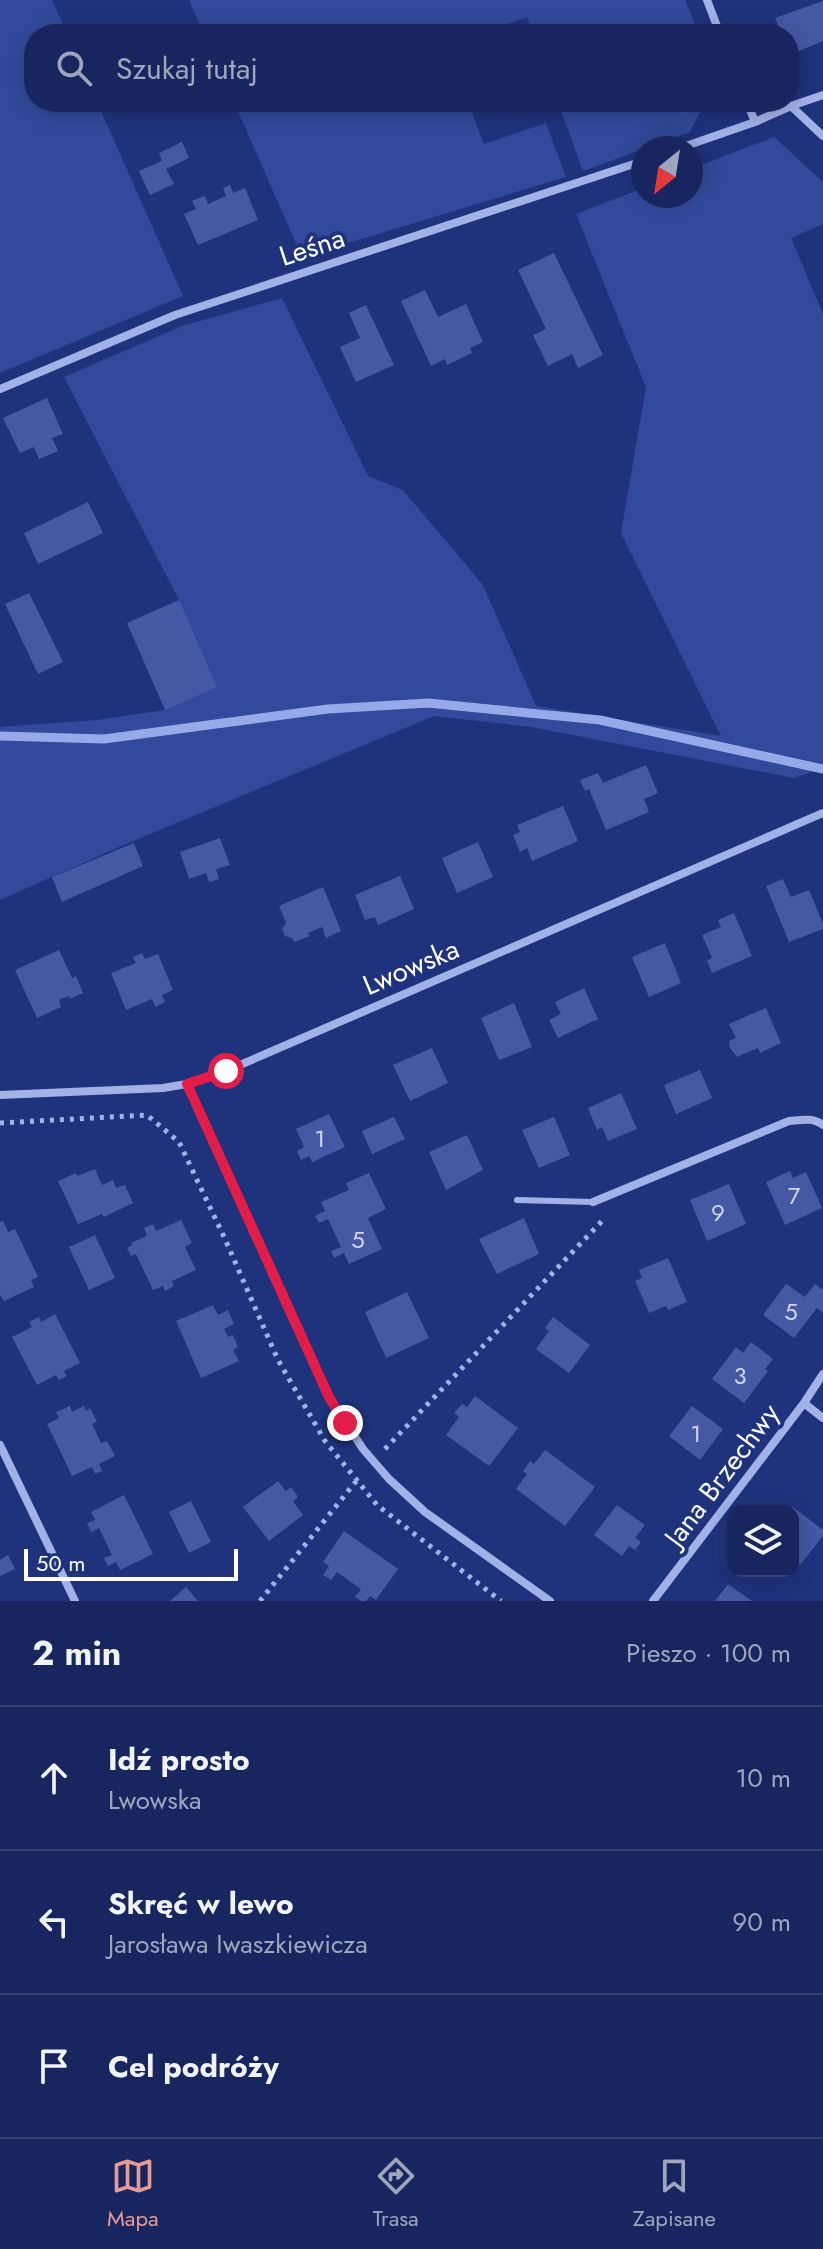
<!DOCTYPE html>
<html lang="pl">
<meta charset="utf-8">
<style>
body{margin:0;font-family:Jost,sans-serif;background:#202e64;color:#f1f3f6}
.controls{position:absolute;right:24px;bottom:24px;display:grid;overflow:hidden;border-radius:16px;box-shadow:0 4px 20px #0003}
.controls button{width:72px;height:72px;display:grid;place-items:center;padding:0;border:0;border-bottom:2px solid #364373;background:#17265e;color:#f1f3f6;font:40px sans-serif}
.compass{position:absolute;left:631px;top:136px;width:72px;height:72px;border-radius:50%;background:#17265e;box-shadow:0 4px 20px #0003;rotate:210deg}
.scale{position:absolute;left:24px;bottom:20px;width:214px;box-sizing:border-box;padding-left:8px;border:4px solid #fff;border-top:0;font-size:22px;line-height:28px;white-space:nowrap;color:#fff;-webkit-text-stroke:6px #1f337d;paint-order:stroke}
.stop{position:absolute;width:24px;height:24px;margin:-18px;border:6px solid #e11d48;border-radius:50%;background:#fff}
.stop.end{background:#e11d48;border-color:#fff;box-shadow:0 2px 8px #0008}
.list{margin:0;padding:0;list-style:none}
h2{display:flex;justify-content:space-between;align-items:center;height:104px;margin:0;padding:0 32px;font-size:34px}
h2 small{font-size:26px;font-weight:400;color:#9ea5bc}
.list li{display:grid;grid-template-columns:52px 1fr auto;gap:24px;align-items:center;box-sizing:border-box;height:144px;padding:0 32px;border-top:2px solid #364373}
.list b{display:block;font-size:30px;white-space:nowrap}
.list p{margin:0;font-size:26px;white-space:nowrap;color:#9ea5bc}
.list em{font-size:26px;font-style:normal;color:#9ea5bc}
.icon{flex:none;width:44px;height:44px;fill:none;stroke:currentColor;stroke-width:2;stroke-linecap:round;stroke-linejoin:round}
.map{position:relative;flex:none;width:823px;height:1601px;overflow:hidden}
.search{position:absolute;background:#17265e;box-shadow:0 4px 20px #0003;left:24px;right:24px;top:24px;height:88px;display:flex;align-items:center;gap:20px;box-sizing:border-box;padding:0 28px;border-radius:32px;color:#9ea5bc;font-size:30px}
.sheet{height:536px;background:#17265e}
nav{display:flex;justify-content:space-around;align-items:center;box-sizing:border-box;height:112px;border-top:2px solid #364373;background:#17265e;font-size:22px;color:#9ea5bc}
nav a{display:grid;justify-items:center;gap:4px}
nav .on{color:#e69b98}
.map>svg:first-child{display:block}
.green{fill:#324a9b}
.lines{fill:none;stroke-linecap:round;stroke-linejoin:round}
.stream{stroke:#96a9e8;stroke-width:9}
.building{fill:#4458a4}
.path{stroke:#a2b2e7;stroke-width:5;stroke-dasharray:4 6;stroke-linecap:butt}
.service{stroke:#a2b2e7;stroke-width:6}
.minor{stroke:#a2b2e7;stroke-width:8}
.route{stroke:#e11d48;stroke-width:10}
.labels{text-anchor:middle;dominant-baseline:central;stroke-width:8;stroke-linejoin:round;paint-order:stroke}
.number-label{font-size:24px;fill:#d0d5e8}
.street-label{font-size:28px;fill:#fff;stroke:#1f337d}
</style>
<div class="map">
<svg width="823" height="1601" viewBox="0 0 823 1601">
<rect width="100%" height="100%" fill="#1f337d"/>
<!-- green -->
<path class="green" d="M0 0H52L67 34H34V102H97L183 296 0 373Z
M189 0H685L699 34H534L527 17 480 34H204Z
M234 102H468L484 144 546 123 566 177 302 257Z
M558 102H705L690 132 583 171Z
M774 137 823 182V224L791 238 823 314V768L794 778 531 727 434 716 119 847 0 900V727L97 720 165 710 179 600 64 377 182 326 282 298 368 476 403 490 483 585 536 706 721 736 621 533 646 387 576 214 643 188V196H691V169Z"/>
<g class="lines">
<!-- stream -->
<path class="stream" d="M0 736 104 739 328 709 428 703 600 720 823 769"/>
</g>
<!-- building -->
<path class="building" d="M823 1V41L789 55V34H776L779 28 775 18Z
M182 142 189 158 166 169 174 184 150 195 139 171 162 161 159 153Z
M230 185 233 193 245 188 258 220 198 245 184 214 196 209 192 201 205 196 208 204 226 196 223 188Z
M554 253 603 355 578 368 572 354 548 366 533 335 546 329 518 270Z
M425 290 438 317 466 304 483 342 470 348 472 353 447 365 445 359 431 366 401 301Z
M366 305 394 365 356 382 340 347 360 338 349 313Z
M47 398 63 434 52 438 58 451 39 459 34 447 20 453 3 418Z
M88 502 103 533 38 564 24 533Z
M29 593 63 662 38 674 5 604Z
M179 600 217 687 165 710 127 623Z
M646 765 658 793 644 799 649 812 606 830 589 789 585 791 580 780 598 773 603 783Z
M563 806 578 841 532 861 527 848 520 852 513 835 520 832 517 825Z
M220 838 230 865 216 869 219 879 209 882 206 873 189 879 180 852Z
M478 842 493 877 457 893 442 858Z
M134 843 143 866 62 902 52 877Z
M400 876 414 909 378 925 375 917 365 920 355 895Z
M783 879 791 897 809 890 823 924V929L789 942 766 886Z
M323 887 341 931 326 938 322 927 308 933 310 936 294 942 292 938 285 936 282 929 286 923 279 906Z
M734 913 752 956 712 973 707 961 712 958 702 935 721 927 718 920Z
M665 943 681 983 649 997 632 957Z
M59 950 72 978 76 976 83 993 70 999 69 996 59 1000 61 1007 37 1018 15 970Z
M142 953 145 959 158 954 173 990 162 995 165 1002 155 1007 152 999 126 1010 111 973 136 963 133 957Z
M584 988 598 1019 558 1038 549 1020 561 1014 555 1002Z
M514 1003 532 1047 499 1060 481 1018Z
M766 1008 781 1043 760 1053 758 1048 737 1057 730 1048 729 1041 736 1038 729 1024Z
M432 1048 448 1083 410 1101 393 1065Z
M700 1070 712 1098 676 1114 664 1085Z
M621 1093 637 1129 608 1141 602 1127 597 1130 588 1108Z
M329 1114 345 1147 312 1162 309 1156 301 1160 297 1151 304 1147 296 1129Z
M394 1117 405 1139 372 1154 362 1131Z
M554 1117 570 1155 539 1168 522 1130Z
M467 1135 483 1170 446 1190 429 1152Z
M95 1169 102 1185 113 1180 116 1188 125 1185 133 1203 104 1217 102 1214 78 1224 58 1181 76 1173 77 1176Z
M790 1171 793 1178 806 1172 822 1208 785 1225 766 1182Z
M369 1173 386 1209 368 1218 382 1249 349 1264 344 1253 334 1258 331 1251 341 1247 328 1219 319 1223 315 1216 325 1211 321 1202 349 1190 346 1183Z
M729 1184 746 1224 707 1241 690 1200Z
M524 1218 539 1254 497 1274 479 1239Z
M181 1220 192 1243 185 1247 196 1270 172 1281 174 1286 165 1291 163 1286 153 1290 136 1254 131 1256 127 1248 132 1245 131 1243 147 1236 144 1228 153 1224 156 1231Z
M3 1221 8 1232 15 1229 38 1277 31 1280 34 1287 4 1301 0 1295V1222Z
M95 1235 115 1278 89 1290 69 1247Z
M668 1258 687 1302 668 1310 666 1306 649 1313 635 1281 642 1278 639 1270Z
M786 1284 805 1297 815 1284 823 1290V1313L817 1308 794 1338 763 1315Z
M407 1292 429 1338 386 1358 365 1312Z
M213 1305 218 1315 228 1310 234 1324 224 1329 228 1337 233 1335 238 1347 233 1350 239 1361 201 1378 176 1321Z
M55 1314 80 1363 64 1371 67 1376 59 1380 56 1375 37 1385 12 1337 32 1327 29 1322 39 1317 41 1322Z
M553 1317 590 1345 569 1373 536 1349 549 1331 545 1328Z
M751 1342 773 1359 765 1369 768 1371 744 1403 712 1379 736 1347 743 1353Z
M475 1396 518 1428 489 1466 446 1435 459 1417 454 1413 462 1404 467 1407Z
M70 1406 72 1412 84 1406 86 1411 90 1408 97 1422 92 1424 101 1443 107 1441 115 1456 99 1464 102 1471 95 1474 92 1467 72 1476 47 1424 59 1418 56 1412Z
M692 1406 723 1429 700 1460 669 1436Z
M545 1450 595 1487 565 1526 516 1489 527 1474 523 1471 530 1461 534 1464Z
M278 1481 286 1491 291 1487 298 1497 293 1501 303 1515 269 1541 243 1507Z
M124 1495 153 1554 120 1570 116 1562 108 1566 104 1558 112 1555 99 1528 91 1532 87 1523 95 1520 91 1512Z
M191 1501 211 1542 189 1553 169 1512Z
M617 1505 645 1525 635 1538 641 1542 635 1550 629 1546 622 1556 594 1535Z
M793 1507 823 1530V1536L800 1565 793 1559Z
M344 1531 398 1569 376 1600 370 1596 366 1601H361L355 1597 361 1589 337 1572 331 1580 323 1575 329 1566 323 1562Z
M8 1555 15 1569 0 1576V1560Z
M728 1584 752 1601H715Z
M186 1587 198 1601H170Z"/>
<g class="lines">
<!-- path -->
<path class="path" d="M0 1123 147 1115 179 1142 225 1239 278 1360 325 1441 377 1505 501 1601
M385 1449 602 1221 600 1218
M260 1601 357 1480"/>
<!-- service -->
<path class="service" d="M517 1200 593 1202"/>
<!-- minor -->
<path class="minor" d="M707 0 720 34
M747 102 755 122
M791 106 823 136
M680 148 755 122 791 106 823 95
M0 389 175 315 643 161
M187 1084 329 1397 363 1449 389 1479 425 1512 550 1601
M0 1095 163 1088 187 1084 226 1071 823 813
M593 1202 789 1121C801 1120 813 1117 823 1125
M804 1403 823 1418
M0 1445 75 1601
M653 1601 804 1403 823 1374"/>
</g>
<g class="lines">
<!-- route -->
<path class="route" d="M226 1071 187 1084 329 1397 345 1423"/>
</g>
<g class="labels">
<!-- number labels -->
<g class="number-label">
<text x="320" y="1138">1</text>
<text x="794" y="1195">7</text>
<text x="718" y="1212">9</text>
<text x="358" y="1239">5</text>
<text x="791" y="1311">5</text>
<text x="740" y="1375">3</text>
<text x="696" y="1433">1</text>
</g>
<!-- street labels -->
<g class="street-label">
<text transform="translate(312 247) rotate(-18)">Leśna</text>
<text transform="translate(411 967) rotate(-23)">Lwowska</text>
<text transform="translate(722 1475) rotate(-53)">Jana Brzechwy</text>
</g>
</g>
</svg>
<div class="controls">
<button><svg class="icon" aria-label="layers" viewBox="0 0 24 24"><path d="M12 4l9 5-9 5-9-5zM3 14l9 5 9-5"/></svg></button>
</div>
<svg class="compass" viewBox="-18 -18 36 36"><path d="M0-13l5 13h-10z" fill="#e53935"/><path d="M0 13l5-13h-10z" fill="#9ea5bc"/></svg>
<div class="scale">50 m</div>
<div class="stop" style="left:226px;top:1071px"></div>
<div class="stop end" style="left:345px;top:1423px"></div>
<div class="search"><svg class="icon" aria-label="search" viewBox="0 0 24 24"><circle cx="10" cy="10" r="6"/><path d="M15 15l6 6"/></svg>Szukaj tutaj</div>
</div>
<section class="sheet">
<h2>2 min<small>Pieszo · 100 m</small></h2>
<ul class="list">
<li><svg class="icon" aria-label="ahead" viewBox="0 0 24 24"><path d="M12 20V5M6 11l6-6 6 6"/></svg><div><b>Idź prosto</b><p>Lwowska</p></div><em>10 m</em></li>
<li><svg class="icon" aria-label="left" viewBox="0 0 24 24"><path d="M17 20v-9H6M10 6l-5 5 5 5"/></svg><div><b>Skręć w lewo</b><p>Jarosława Iwaszkiewicza</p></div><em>90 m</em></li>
<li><svg class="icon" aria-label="arrive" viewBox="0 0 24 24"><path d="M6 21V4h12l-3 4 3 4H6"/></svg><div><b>Cel podróży</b></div></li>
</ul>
</section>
<nav>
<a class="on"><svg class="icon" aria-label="map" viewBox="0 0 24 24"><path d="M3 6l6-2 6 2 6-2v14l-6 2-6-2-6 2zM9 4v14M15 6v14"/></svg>Mapa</a>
<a><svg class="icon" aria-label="directions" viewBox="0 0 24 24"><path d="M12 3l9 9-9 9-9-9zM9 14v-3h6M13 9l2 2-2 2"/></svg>Trasa</a>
<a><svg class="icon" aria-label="saved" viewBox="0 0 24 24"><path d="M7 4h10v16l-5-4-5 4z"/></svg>Zapisane</a>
</nav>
